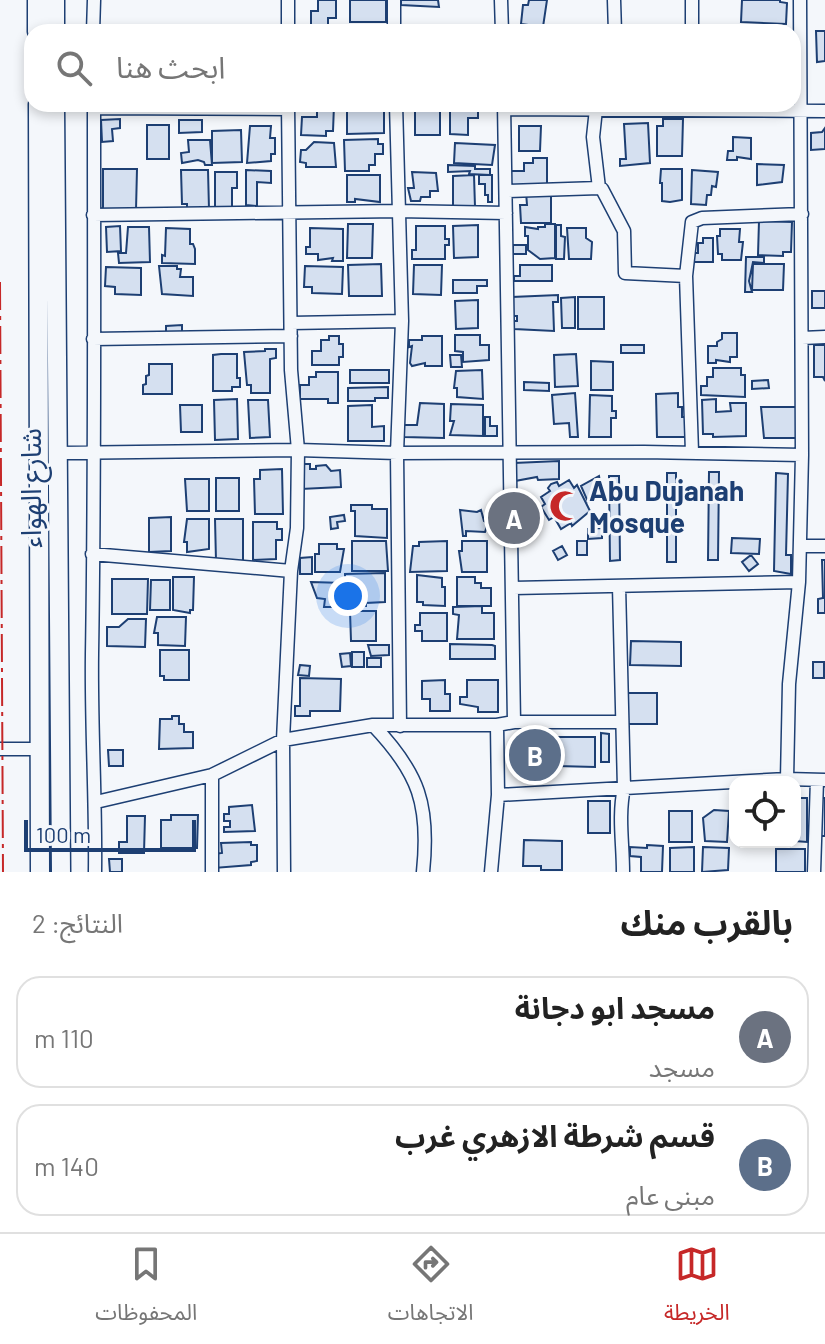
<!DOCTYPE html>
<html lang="ar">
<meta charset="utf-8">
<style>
body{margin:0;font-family:Barlow,"Noto Sans Arabic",sans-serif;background:#f2f2f2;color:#222;direction:rtl}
.controls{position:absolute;right:24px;bottom:24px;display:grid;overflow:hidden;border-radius:16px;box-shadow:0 4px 12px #0003}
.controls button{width:72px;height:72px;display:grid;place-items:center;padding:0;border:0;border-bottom:2px solid #e0e0e0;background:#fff;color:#222;font:40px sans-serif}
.scale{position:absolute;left:24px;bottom:20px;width:172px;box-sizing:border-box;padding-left:8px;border:4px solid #1d3f73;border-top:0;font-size:22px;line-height:28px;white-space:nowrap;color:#1d3f73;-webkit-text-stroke:6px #f4f7fb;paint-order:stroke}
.you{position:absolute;left:348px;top:596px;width:28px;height:28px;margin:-20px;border:6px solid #fff;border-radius:50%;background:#1a73e8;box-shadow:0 0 0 12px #1a73e833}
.badge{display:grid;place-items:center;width:52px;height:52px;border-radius:50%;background:#c62828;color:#fff;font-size:26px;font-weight:700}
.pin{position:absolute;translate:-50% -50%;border:4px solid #fff;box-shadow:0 2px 8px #0006}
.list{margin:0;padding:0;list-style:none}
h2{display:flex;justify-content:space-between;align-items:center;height:104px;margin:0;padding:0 32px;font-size:34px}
h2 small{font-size:26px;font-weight:400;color:#767676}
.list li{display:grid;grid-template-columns:52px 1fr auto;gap:24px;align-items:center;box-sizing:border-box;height:112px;margin:0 16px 16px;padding:0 16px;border:2px solid #e0e0e0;border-radius:24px}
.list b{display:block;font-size:30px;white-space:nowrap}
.list p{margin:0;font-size:26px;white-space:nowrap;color:#767676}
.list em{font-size:26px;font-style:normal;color:#767676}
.icon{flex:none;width:44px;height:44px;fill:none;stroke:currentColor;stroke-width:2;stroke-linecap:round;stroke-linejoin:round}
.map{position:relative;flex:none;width:825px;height:872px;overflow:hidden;direction:ltr}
.search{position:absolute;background:#fff;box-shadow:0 4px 12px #0003;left:24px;right:24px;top:24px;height:88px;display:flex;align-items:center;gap:20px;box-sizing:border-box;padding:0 28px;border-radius:24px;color:#767676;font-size:30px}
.sheet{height:360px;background:#fff}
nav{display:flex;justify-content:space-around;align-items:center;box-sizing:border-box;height:112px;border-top:2px solid #e0e0e0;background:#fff;font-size:22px;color:#767676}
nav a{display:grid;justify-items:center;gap:4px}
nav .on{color:#c62828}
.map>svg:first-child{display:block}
.building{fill:#d5e0f0;stroke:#1d3f73;stroke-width:2}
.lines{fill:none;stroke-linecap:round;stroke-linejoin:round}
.minor-casing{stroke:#1d3f73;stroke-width:15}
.highway-casing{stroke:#1d3f73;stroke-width:21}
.minor{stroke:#f4f7fb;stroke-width:12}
.highway{stroke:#f4f7fb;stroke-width:18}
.power{stroke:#c62828;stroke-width:2;stroke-dasharray:28 6 4 6;stroke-linecap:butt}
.labels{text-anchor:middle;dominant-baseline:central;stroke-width:6;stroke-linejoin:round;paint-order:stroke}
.street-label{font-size:28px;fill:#1d3f73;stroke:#f4f7fb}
.poi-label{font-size:28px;font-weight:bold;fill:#1d3f73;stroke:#f4f7fb;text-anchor:start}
</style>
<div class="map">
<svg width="825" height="872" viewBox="0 0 825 872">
<rect width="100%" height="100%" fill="#f4f7fb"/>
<!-- building -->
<path class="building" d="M318 0H336V18H328V28H311V11H318Z
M350 0H386V22H350Z
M401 0H438L439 7 401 5Z
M529 0H547L543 27 521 24 523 5H528Z
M742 0H780V2L787 3 786 24 741 22Z
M816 31H825V61L817 62Z
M317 104 334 105 333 131H326V136L301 135 302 117H317Z
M347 104H375V111H384V133L347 134Z
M415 104H440V135H415Z
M450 104H478V118H468V135L450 134Z
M120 119V128L112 129 113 141 102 142 101 120Z
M663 119H683L682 156H657V126H663Z
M179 120H202V132L179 133Z
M648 123 650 163 620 166V159H626L624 124Z
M147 125H169V159H147Z
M250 126H271L270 138H275V154H271V161L247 163Z
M519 126H541L540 151H519Z
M825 128V149L811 150V133L822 132Z
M241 130 242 162 212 163V131Z
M733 137 751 138V159L737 157V160H727L728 151H733Z
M378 139V144H383V154H375V165H369V171H345L344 140Z
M188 140H210L212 165H205L204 162 198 160 182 163 181 153 189 152Z
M314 142 334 143 336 167H306V163L300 162 301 150H306Z
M455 143 495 145 492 165 454 163Z
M533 158H547V186H509V171H524V163H533Z
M757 164 784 165 782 182 757 185Z
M448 165 475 166V169H490V175L469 174 470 171 448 172Z
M103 169H137L136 210 103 209Z
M661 169H682V200L670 202 662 201V183H660Z
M181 170H208L209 209 187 210V204H182Z
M246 170 271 171V183L257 182V206L246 205Z
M692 170 718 172 716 187 712 186 711 195H707L706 205 691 204Z
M215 172H237V188H232V210H215Z
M412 172 436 173 438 191H430V197H421L420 201H411L408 188H414Z
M347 175H380V202L355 199V202H347Z
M474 175 475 207 453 208V176Z
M479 175H492V202H488V195H485V184H479Z
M526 192 551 194V223H521L520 205H527Z
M759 221 792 222 791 252H783V256L758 255Z
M348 224H373L372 258H347Z
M545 224H555V258L540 259 528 250V236H525V227L538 229V227H545Z
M478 225V257L454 258 453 226Z
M556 225H561V236L565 237 564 259H556Z
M120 226 121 251 107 252 106 227Z
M416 226H445V239H449V245H445V259H412V250H416Z
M128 227H149L150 262 119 263 118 253H126Z
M166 228 190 229V244H193L195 249V264L162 263V255L165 256Z
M310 228 343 229V261H332L333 258 318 260V254H306V247H310Z
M567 228H586V238L592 242 591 259H569Z
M720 229H740L739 242H743L741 260H722V254H718L717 236H720Z
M703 238H713V262H692L691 253H698V243H703Z
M513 245H526V254H513Z
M746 257H764V263L753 262 749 281 752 292H745Z
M381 264 382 296H349L348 265Z
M753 264H784L783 290H752Z
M414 265H442L441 295 413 294Z
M520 265H552V281H514V276H520Z
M159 266H177V269H181L180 277H193V296L162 294Z
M305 266 343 267 342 294 312 293V287H304Z
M106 267 141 268V295L115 294V287L105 286Z
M453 280H487V286H477V293H453Z
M812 291H825V308H812Z
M558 295V302H553L554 331 514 329 513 321H517V316H513L512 297Z
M575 297V328H562L561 298Z
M578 297H604V329H578Z
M478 300V328L456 329 455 301Z
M182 325V332L166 333V326Z
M722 333H737V357H730V362L716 360V363H708V346H717V342L722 339Z
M455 335H480V345H489V360L463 362V352L455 351Z
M329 336H339V344H343V357H339V365H312V351H321V340H329Z
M422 336H442V366H425V363L412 366 410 363 412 346 409 347V340H422Z
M621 345H644V353H621Z
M814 345H825V381L823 377H814Z
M265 349H276V358L270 359V393H251V385H247L244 352 265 351Z
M221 354H237V378H240V387H232V391H213V355Z
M576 354 578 386 555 387 554 355Z
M450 355H461L462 367H451Z
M591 361 613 362V390H591Z
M149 364H172V394H143V385L146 384V376L149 375Z
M713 368H741V375H745V397L701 395V386H707V377H713Z
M350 370H389V383H350Z
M482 370 483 399 457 397V388H454L456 371Z
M316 372H338V403H328V399H300V385H309V377H316Z
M768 380 769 388 752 389V381Z
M524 382 549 383V391L524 390Z
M388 387V398H375V401H348V388Z
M575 393 578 437H570L569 423 554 424 552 395Z
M678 393V407H682V417H685V437H657L656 394Z
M590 395 612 396V411H616V418H611V437H589Z
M237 399 238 439 215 440 214 400Z
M716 399V412L731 411 730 403H746V436L713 437V434H703L702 400Z
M248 400H268L270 437 250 438Z
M420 403 444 404V438L404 437V425H417Z
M451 404 483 405V436L450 435 454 421H450Z
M180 405H202V432H181Z
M372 405V427L384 426V441H348V406Z
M761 407H800V438H764Z
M485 417H490V426H497V436H485Z
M559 461V479L538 480 537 477 515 481 514 463Z
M300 464H310V469H316V466L326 465 331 471 340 470 341 487 301 489Z
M282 469 283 514H255L254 479H260V470Z
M709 472H719L718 560H708Z
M667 473H676V562H667Z
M776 473 788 474 786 555H791V574L774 571Z
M599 476 602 495 588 502 581 486Z
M609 476H619L620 560 610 561Z
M216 478H239V511H216Z
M185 479H209V511H187Z
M569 480 574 488 577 485 590 511 572 526 571 523 561 529 554 517 549 520 541 507 545 504 541 497 550 491 548 488 551 484 557 482 559 486Z
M351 505H372V509H387V538L355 536V511H351Z
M460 510 477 512 481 510 484 521 488 523 485 532 466 531V536H463Z
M344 515 345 521 337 522 338 528 331 529 330 517Z
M171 517V551L149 552V518Z
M187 519H209V549L187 552V542H184Z
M215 519H243V561H216Z
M253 522H277V529H282V540H276V559L253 560Z
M602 528V538L588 539V529Z
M732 538 760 539 759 554 731 553Z
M352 541H386L388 571H352Z
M447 541V571L410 572 413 546H419V542Z
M462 541H487V572H462L459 551H462Z
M577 541H587V555H577Z
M319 544H337V549H344L340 572H315V554H319Z
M562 546 567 555 558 560 553 551Z
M751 555 758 564 749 571 742 562Z
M312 557V574H300V558Z
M822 560H825V613H818V599L823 598Z
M385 573V602L366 603V606L350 605 349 581H345V574Z
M417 575 442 578V587H445V606L423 605V602H417Z
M173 577H194L193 610H190V613L173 610Z
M457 577H475V583H481V588H491V606H457Z
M112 579H148L147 614H112Z
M151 580H170V610H150Z
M311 582 344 583V607H324L325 599 317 598Z
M482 606V613H494V639H457L459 615 453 614V607Z
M350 611H376V641H351Z
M420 613H447V641H422V631H415V625H420Z
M157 617H186L185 646 158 645V633H154Z
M128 619H146L145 647 107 646V627H119Z
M631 641 681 642V666L630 665Z
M450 644 492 645 495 646V659H450Z
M368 645H389V655L371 656Z
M160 650H189V680H164V676H160Z
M352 652H364V667H352Z
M350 653 351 666 342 667 340 654Z
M367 658H381V667H367Z
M813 662H824V678H813Z
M300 665 310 666 309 676 298 675Z
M300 678 341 679 340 711H310V716H295V706H300Z
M445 680V694H450V711H430V699H422V681Z
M467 680H498V712H478V707L460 704V697H467Z
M628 693H657V724H627Z
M172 716H179V724H184V732H193V748L159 749 160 719H172Z
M601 733 609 734V762H601Z
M527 734H539L540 743H528Z
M557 737H595V767L557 766Z
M553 746 554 757 527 760 526 750Z
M108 750H123V766H109Z
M795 798H807V842L795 841Z
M820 798H825V836H820Z
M588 801H610V833H588Z
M252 805 255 831 224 832V827H230V821H224V814H229V807Z
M714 810 729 811 727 842 705 841 703 818Z
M669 811H692V842H669Z
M171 815H198L197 848H161V820H171Z
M127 816H145L144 853H119V842H127Z
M524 840 562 841V870H541V866H523Z
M251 842V845H257V861L251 862V865L214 868V854L222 853 221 843Z
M647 845 663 846 662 872H641V857L630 856V847L647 848Z
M694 847V872H670V848Z
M703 847 729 848 728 870 702 872Z
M776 849H805V872H776Z
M109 859H122V872H110Z"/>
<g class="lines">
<defs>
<path id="minor" d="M288 0V32
M394 0V32
M501 0 502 32
M614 0 615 32
M93 32 94 0
M692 32V0
M94 104C94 287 95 471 92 654 91 727 96 799 95 872
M396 104 402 321 397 453 400 726
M94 108 288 109
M505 109 825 111
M596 109 593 137 599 188 602 189 624 231 625 273 686 276
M507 191 599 188
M93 215 398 211 506 213
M291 323 402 321
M802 338 825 337
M93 339 291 336
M692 452 686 276 692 222 702 218 802 214
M58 453 298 450 397 453 644 452 802 455
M800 546H825
M92 554 291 571
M619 586 624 788C618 816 623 843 623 872
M513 588 799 582
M514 722H622
M373 725C419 773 430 805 423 872
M0 749H41
M787 779 789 684 799 582 802 455 800 0
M498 795 787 779 825 780
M96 802 212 775 283 740 373 725H497
M212 872V775
M284 872 283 740 291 571 297 528 298 450 291 370 288 104
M491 872 498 795 497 725 514 722 504 104
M814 872 817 780"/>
<path id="highway" d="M37 0V32
M55 0V32
M38 104 40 872
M55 104 61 872"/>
</defs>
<!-- minor casing -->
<use href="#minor" class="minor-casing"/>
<!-- highway casing -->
<use href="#highway" class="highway-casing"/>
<!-- minor -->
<use href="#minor" class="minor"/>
<!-- highway -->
<use href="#highway" class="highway"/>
<!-- power -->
<path class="power" d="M0 282 3 872"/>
</g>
<!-- icons -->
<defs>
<symbol id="mosque-bare" viewBox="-9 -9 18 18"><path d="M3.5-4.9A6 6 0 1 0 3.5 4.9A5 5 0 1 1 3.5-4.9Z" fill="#c62828" stroke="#f4f7fb" stroke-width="2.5" paint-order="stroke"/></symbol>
</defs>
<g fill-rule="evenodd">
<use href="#mosque-bare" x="543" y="484" width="44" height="44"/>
</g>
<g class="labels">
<!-- street labels -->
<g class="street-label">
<text transform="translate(30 488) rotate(-90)">شارع الهواء</text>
</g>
<!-- poi labels -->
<g class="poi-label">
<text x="589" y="490">Abu Dujanah<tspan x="589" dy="32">Mosque</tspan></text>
</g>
</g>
</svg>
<div class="controls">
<button><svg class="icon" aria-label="locate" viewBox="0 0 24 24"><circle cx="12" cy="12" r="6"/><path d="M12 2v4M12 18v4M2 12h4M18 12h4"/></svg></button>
</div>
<div class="scale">100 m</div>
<div class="you"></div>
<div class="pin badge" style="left:514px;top:518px;background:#6b7280">A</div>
<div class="pin badge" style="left:535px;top:755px;background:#5c6f8a">B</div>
<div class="search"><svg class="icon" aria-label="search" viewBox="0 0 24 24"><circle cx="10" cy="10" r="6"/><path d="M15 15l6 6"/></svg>ابحث هنا</div>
</div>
<section class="sheet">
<h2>بالقرب منك<small>النتائج: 2</small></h2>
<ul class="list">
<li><span class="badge" style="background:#6b7280">A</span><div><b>مسجد ابو دجانة</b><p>مسجد</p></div><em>110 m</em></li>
<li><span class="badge" style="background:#5c6f8a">B</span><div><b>قسم شرطة الازهري غرب</b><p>مبنى عام</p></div><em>140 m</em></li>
</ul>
</section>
<nav>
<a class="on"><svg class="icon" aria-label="map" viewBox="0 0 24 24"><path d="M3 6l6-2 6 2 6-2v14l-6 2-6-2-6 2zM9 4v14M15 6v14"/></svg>الخريطة</a>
<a><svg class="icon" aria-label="directions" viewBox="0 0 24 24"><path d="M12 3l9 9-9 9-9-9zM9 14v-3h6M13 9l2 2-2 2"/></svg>الاتجاهات</a>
<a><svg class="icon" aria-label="saved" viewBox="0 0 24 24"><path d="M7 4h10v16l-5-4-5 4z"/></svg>المحفوظات</a>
</nav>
